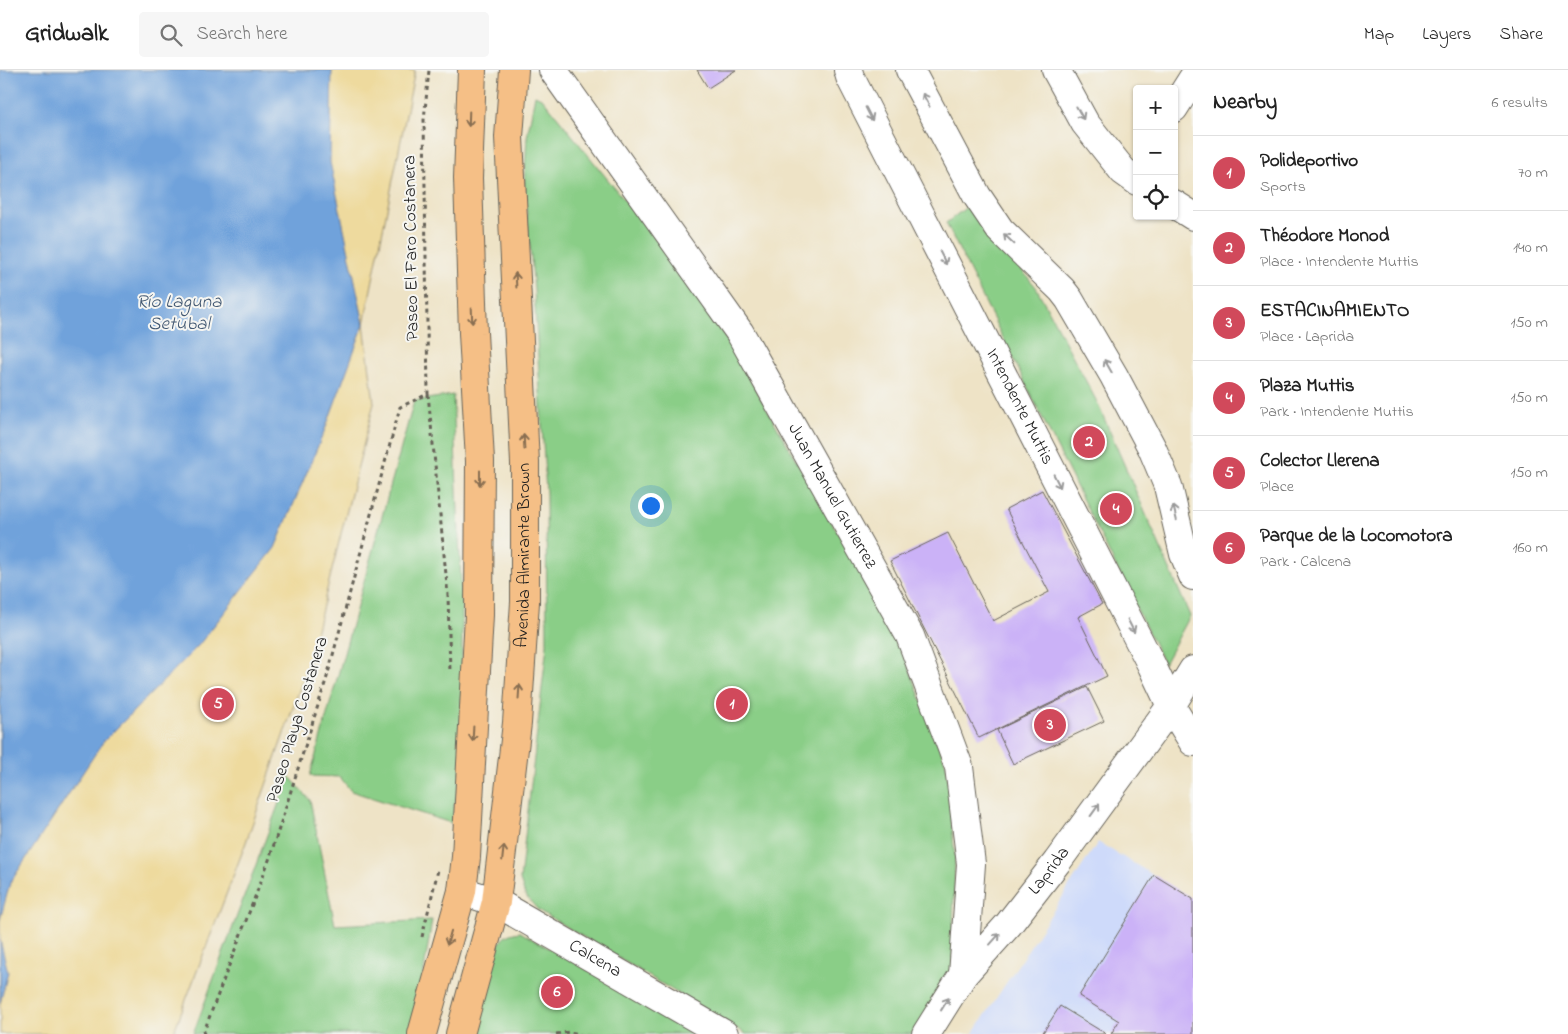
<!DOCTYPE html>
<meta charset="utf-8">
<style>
body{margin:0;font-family:"Indie Flower",sans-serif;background:#f6f6f6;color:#222}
.controls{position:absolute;right:15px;top:15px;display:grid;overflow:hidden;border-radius:5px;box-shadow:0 1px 4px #0004}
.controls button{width:45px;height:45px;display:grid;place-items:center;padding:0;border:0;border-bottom:1px solid #e0e0e0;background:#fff;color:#222;font:25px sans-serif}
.you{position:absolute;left:650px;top:435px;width:18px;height:18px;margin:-12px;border:4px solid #fff;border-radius:50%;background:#1a73e8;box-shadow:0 0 0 8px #1a73e833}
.badge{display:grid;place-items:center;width:32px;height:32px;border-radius:50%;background:#d1495b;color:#fff;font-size:16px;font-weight:700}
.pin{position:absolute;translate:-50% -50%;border:2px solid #fff;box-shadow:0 1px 5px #0006}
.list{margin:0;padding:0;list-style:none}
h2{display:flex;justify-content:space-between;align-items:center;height:65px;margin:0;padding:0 20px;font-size:21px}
h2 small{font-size:16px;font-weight:400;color:#767676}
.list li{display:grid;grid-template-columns:32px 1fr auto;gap:15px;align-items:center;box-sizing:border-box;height:75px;padding:0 20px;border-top:1px solid #e0e0e0}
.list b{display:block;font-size:19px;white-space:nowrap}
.list p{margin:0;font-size:16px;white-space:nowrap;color:#767676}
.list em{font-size:16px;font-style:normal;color:#767676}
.icon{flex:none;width:28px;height:28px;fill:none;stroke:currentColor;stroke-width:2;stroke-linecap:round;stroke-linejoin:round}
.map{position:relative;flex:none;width:1193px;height:964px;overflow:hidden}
header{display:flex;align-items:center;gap:30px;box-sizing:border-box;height:70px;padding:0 25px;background:#fff;border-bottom:1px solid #e0e0e0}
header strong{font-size:24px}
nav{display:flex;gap:28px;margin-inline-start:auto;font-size:18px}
.search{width:350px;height:45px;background:#f6f6f6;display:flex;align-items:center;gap:12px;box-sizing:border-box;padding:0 18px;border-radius:5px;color:#767676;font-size:19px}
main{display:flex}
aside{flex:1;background:#fff}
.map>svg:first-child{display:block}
.built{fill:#cedafa}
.green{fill:#8ace87;stroke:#537552}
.sand{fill:#eeda9e;stroke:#857b5d}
.water{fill:#70a2db;stroke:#465f7c}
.building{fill:#cbb2f7}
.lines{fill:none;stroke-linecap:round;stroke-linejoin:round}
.minor-casing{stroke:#666258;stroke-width:30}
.major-casing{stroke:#666258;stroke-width:30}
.path{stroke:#666258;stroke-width:3;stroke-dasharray:4 4;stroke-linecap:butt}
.minor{stroke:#fff;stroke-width:28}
.major{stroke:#f5bf86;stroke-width:28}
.oneway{stroke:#999}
.oneway2{stroke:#886e51}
.labels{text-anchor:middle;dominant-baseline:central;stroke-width:4;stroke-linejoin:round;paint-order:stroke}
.street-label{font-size:18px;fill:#1c1c1c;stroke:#f6f6f2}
.water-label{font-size:19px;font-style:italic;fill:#425872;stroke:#f6f6f2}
</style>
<header>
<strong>Gridwalk</strong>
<div class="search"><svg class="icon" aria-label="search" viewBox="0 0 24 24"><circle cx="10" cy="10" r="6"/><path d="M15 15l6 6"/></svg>Search here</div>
<nav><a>Map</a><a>Layers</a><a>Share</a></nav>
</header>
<main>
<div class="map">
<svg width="1193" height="964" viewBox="0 0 1193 964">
<rect width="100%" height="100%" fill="#f6f6f2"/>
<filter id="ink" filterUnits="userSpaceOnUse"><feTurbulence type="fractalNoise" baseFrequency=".02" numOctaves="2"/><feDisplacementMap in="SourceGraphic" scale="10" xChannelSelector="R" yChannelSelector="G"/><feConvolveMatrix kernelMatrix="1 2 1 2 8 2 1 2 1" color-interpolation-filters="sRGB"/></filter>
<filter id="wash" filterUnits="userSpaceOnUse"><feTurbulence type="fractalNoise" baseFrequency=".0096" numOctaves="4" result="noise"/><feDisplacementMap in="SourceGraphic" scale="20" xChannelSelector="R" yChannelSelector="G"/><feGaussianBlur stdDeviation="1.12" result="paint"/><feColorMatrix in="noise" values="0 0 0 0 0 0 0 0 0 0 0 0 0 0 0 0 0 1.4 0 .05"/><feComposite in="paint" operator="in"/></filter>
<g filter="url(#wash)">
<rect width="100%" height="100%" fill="#eee3c6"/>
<!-- built -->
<path class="built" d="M1098 772 1193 829V964H973Z"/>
<!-- green -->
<path class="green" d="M535 25 543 29 671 188 722 261 896 564 946 694 955 788 952 899 918 964H746L538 840 525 825 520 810 547 575 546 423 534 219 524 116 527 67Z
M968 136 1036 217 1097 332 1190 546 1164 594 946 153Z
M453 325 462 536V699L451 753 351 721 340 707 310 706 414 331Z
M289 706 310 730 335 855 432 850 417 945 412 964H193Z
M520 862 702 964H469L495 880C503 867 505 864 520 862Z"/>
<!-- sand -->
<path class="sand" d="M198 0H415L364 254 374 333 308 595 245 775 173 964H0V479Z"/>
<!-- water -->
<path class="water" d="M0 0H332L330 92 364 254 326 357 275 478 198 576 103 672 10 813 0 850Z
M0 870 8 902 0 934Z"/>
<g id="blocks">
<!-- building -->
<path class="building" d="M697 0H736L708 18Z
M1042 420 1102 534 1078 547 1107 606 979 668 890 491 948 463 993 551 1049 522 1006 439Z
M1087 617 1104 651 1013 694 997 660Z
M1154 805 1193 829V964H1111L1119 951 1079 926Z
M1060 936 1106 964H1042Z"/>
</g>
</g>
<g filter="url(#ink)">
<use href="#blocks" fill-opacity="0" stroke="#666258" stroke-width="1"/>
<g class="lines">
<defs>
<g id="minor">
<path id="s1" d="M553 0 740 263 910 566 959 697 971 794 963 905"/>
<path id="s2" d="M848 0 850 7 1152 596 1171 636 1193 672"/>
<path d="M910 0 977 126 1000 160 1062 220 1069 229 1114 306 1152 378 1168 416 1184 484 1193 506"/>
<path d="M1056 0 1085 53 1123 101 1137 111"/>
<path d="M1174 38 1193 8"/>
<path d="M1174 134 1193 146"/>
<path id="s3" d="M462 821 496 832 724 964"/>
<path id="s4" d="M926 964 963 905 1008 855 1057 792 1171 636 1193 600"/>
</g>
<g id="major">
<path d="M422 964 462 821 466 787 479 545 480 391 473 263 468 108 472 0"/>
<path id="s5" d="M460 964 496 832 517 653 525 532V393L509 67 514 0"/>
</g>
</defs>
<!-- minor casing -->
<use href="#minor" class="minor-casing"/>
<!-- major casing -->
<use href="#major" class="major-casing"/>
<!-- path -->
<path class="path" d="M428 324 448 525 450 603
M422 867 438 800
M203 964 269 790 327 607 400 337 428 324 424 50 429 0
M556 964 569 962 580 964"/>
<!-- minor -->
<use href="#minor" class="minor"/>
<!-- major -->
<use href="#major" class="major"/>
</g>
<!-- one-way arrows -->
<defs><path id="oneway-shaft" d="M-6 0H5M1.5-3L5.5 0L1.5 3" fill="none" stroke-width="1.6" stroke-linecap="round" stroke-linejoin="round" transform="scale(1.25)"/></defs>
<g class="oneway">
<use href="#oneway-shaft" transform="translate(926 30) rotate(-118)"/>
<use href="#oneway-shaft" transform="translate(1080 43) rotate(61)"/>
<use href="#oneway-shaft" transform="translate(869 44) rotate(63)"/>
<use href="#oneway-shaft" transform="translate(1009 169) rotate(-136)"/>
<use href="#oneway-shaft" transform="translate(943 188) rotate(63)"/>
<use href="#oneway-shaft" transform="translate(1108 296) rotate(-120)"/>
<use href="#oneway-shaft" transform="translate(1057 411) rotate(63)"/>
<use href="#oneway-shaft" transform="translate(1175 443) rotate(-103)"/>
<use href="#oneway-shaft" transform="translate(1131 556) rotate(63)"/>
<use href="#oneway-shaft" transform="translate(1095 740) rotate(-54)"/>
<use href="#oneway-shaft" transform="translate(995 869) rotate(-48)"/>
<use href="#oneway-shaft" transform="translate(945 934) rotate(-58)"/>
</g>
<g class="oneway2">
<use href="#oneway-shaft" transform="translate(469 49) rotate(92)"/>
<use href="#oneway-shaft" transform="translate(516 210) rotate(-93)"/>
<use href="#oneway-shaft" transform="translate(472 246) rotate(88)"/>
<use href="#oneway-shaft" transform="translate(524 372) rotate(-93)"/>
<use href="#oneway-shaft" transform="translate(480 408) rotate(90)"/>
<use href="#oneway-shaft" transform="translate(519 622) rotate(-86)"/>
<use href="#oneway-shaft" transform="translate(473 664) rotate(93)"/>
<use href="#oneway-shaft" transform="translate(503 783) rotate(-84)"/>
<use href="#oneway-shaft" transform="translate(449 868) rotate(106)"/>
</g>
</g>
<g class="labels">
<!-- street labels -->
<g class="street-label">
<text transform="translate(412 178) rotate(-91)">Paseo El Faro Costanera</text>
<text stroke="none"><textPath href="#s2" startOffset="378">Intendente Muttis</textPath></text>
<text stroke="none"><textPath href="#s1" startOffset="510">Juan Manuel Gutierrez</textPath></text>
<text stroke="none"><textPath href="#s5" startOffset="485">Avenida Almirante Brown</textPath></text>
<text transform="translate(298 650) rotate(-73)">Paseo Playa Costanera</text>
<text stroke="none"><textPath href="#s4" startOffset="205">Laprida</textPath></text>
<text stroke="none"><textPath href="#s3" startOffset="150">Calcena</textPath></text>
</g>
<!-- water labels -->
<g class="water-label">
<text x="179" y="232">Río Laguna<tspan x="179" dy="22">Setubal</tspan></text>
</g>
</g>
</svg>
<div class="controls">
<button>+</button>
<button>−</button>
<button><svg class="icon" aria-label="locate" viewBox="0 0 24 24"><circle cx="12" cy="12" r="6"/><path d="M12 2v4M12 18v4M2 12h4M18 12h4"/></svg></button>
</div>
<div class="you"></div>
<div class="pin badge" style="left:732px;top:634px">1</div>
<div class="pin badge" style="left:1089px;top:372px">2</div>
<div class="pin badge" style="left:1050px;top:655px">3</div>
<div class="pin badge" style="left:1116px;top:439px">4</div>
<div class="pin badge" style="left:218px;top:634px">5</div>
<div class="pin badge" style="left:557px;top:922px">6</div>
</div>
<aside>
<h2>Nearby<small>6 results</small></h2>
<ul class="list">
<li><span class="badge">1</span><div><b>Polideportivo</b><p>Sports</p></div><em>70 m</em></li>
<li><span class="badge">2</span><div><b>Théodore Monod</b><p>Place · Intendente Muttis</p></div><em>140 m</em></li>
<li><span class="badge">3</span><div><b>ESTACINAMIENTO</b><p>Place · Laprida</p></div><em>150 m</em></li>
<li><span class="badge">4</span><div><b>Plaza Muttis</b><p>Park · Intendente Muttis</p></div><em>150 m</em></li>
<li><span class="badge">5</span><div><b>Colector Llerena</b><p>Place</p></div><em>150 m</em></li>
<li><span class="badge">6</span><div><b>Parque de la Locomotora</b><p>Park · Calcena</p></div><em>160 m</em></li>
</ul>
</aside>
</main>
